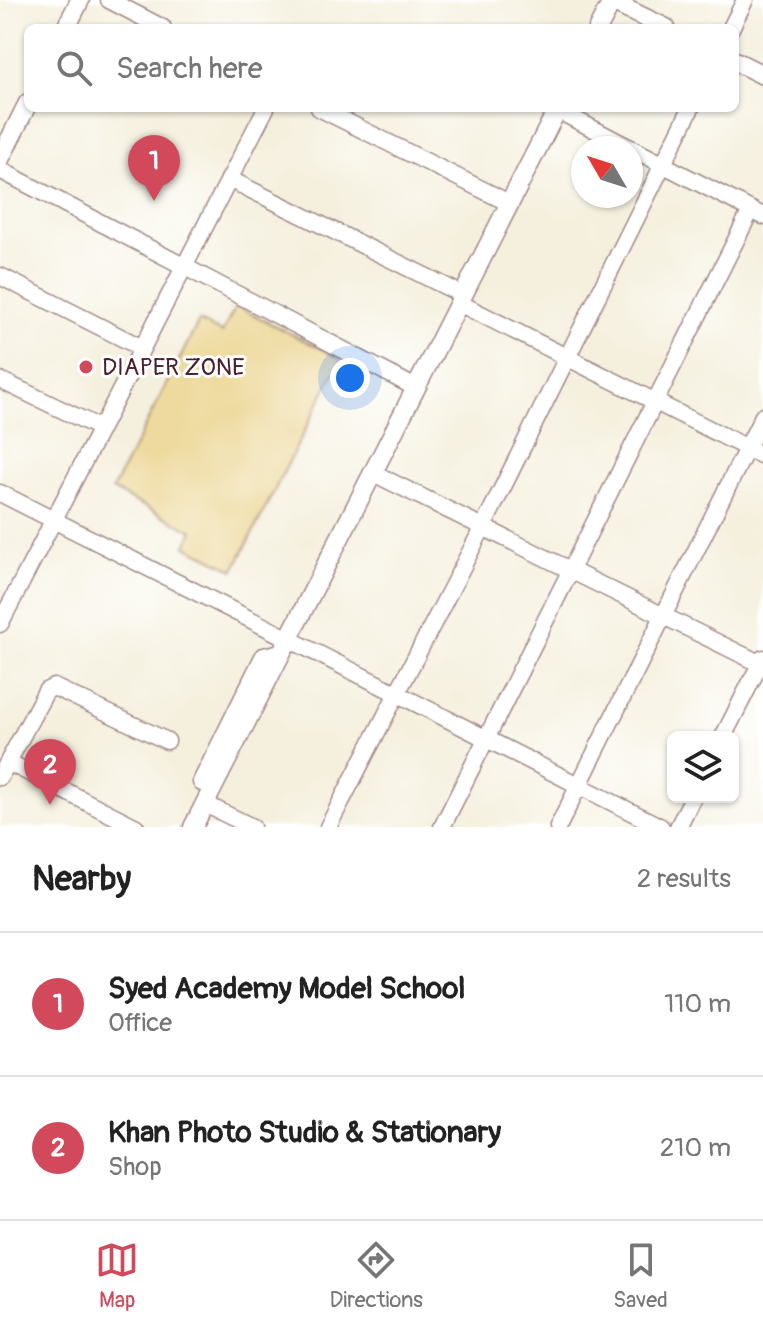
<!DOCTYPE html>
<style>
body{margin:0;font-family:Pangolin,sans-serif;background:#f2f2f2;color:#222}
.controls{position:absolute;right:24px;bottom:24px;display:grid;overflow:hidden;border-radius:12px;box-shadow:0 2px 6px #0004}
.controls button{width:72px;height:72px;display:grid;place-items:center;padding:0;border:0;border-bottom:2px solid #e0e0e0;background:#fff;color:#222;font:40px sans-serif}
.compass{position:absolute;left:571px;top:136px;width:72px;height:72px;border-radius:50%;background:#fff;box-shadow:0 2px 6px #0004;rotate:309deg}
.you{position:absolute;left:350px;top:378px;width:28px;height:28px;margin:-20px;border:6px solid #fff;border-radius:50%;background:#1a73e8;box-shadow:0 0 0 12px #1a73e833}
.badge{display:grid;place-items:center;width:52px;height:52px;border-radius:50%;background:#d1495b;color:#fff;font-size:26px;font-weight:700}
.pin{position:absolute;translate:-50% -66px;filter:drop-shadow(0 2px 4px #0008)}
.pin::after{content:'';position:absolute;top:42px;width:28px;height:24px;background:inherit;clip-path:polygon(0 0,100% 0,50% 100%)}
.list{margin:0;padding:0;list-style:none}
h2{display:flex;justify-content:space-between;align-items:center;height:104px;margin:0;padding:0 32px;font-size:34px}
h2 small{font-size:26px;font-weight:400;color:#767676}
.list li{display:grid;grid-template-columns:52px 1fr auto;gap:24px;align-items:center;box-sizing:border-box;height:144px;padding:0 32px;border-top:2px solid #e0e0e0}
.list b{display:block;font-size:30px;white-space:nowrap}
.list p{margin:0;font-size:26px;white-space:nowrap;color:#767676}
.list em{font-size:26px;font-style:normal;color:#767676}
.icon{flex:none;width:44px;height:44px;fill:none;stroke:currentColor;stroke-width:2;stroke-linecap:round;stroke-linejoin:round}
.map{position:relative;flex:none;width:763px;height:827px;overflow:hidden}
.search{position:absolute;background:#fff;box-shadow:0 2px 6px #0004;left:24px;right:24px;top:24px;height:88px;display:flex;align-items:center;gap:20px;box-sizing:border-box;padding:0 28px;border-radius:12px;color:#767676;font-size:30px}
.sheet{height:392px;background:#fff}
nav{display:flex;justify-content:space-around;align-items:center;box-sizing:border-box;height:112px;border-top:2px solid #e0e0e0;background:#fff;font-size:22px;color:#767676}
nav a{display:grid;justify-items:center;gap:4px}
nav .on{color:#d1495b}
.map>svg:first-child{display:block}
.sand{fill:#eeda9e;stroke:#9c7c64;stroke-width:2}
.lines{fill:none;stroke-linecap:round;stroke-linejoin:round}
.minor-casing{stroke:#a08884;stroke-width:19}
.tertiary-casing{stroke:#a08884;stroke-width:21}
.minor{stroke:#fff;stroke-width:16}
.tertiary{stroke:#fff;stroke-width:18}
.poi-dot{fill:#d1495b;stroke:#fff;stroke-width:3}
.labels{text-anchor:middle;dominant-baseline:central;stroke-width:6;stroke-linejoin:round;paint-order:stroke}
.poi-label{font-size:24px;fill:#4a1f2b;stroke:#fff;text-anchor:start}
</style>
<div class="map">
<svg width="763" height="827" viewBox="0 0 763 827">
<rect width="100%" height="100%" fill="#fff"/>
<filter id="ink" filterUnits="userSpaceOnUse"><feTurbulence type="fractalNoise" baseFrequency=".0125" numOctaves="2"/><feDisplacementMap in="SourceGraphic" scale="16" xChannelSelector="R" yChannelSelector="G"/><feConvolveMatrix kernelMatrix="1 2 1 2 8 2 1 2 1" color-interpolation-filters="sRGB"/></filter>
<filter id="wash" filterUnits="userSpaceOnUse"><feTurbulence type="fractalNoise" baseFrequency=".006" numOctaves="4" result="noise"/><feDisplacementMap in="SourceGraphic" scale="32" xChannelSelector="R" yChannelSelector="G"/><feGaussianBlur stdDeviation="1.8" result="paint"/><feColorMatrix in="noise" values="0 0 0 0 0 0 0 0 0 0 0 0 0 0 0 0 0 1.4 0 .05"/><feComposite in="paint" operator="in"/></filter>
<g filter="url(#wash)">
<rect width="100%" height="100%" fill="#f5f0de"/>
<!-- sand -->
<path class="sand" d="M236 306 341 359 234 570 186 546 193 531 112 490 199 321 222 333Z"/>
</g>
<g filter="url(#ink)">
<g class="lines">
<defs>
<path id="minor" d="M109 0 163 28
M731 28 745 0
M319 108 509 203
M557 110 630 148
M631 148 763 216
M0 170 416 388
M229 179 463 295
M0 276 142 348
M459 303 763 456
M0 380 100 428
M373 473 763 665
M0 493 661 827
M0 624 266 108
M723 737 763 658
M8 762 136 827
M0 777 46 691 54 687 167 741
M205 804 252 827
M328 827 483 527 691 108
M442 827 751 210
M558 827 763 416
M678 827 693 797"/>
<path id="tertiary" d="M612 2 666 28
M66 28 80 0
M598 28 613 0
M735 61 763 75
M0 159 28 103
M202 782 264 657 281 653
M193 827 558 108"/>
</defs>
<!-- minor casing -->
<use href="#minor" class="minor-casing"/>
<!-- tertiary casing -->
<use href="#tertiary" class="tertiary-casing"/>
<!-- minor -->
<use href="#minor" class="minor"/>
<!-- tertiary -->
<use href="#tertiary" class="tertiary"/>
</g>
</g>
<!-- markers -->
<circle class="poi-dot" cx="86" cy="367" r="8"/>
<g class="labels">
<!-- poi labels -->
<g class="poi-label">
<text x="102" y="367">DIAPER ZONE</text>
</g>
</g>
</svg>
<div class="controls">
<button><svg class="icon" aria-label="layers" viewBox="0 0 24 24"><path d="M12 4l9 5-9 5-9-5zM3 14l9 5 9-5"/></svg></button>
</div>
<svg class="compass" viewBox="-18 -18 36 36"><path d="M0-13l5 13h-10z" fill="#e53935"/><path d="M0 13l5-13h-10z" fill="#767676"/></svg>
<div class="you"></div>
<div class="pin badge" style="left:154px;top:201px">1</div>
<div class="pin badge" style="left:50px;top:805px">2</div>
<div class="search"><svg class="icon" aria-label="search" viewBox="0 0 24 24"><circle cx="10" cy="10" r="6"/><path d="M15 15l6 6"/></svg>Search here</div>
</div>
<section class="sheet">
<h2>Nearby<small>2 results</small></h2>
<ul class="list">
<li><span class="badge">1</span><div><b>Syed Academy Model School</b><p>Office</p></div><em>110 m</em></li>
<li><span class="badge">2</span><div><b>Khan Photo Studio &amp; Stationary</b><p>Shop</p></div><em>210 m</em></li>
</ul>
</section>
<nav>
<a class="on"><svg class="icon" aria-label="map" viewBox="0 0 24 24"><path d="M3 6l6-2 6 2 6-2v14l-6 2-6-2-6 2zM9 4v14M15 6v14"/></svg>Map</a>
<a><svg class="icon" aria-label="directions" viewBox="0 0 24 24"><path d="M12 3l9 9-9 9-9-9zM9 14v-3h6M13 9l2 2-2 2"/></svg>Directions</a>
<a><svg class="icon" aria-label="saved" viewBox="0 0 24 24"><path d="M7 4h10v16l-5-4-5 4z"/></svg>Saved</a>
</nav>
